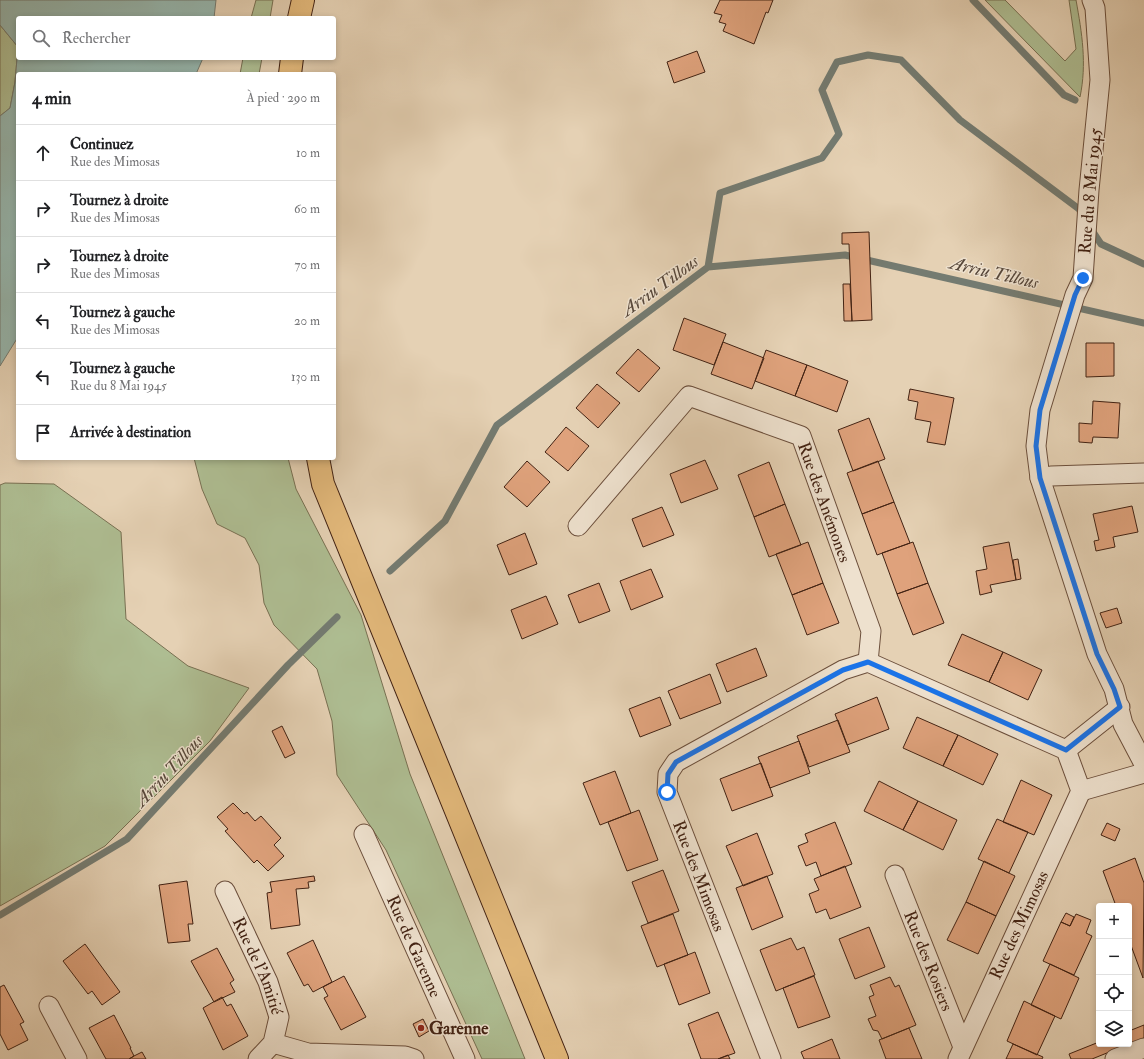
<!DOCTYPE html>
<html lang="fr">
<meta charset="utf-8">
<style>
body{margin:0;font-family:"IM FELL Double Pica",serif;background:#f2f2f2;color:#202124}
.controls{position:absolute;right:12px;bottom:12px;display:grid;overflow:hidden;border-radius:4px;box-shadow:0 2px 6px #0003}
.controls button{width:36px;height:36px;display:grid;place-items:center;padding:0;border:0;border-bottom:1px solid #e0e0e0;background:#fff;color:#202124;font:20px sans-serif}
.stop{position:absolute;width:12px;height:12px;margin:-9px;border:3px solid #1a73e8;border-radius:50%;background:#fff}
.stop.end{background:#1a73e8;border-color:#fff;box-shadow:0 1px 4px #0008}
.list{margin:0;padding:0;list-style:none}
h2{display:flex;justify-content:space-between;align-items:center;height:52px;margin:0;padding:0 16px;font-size:17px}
h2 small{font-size:13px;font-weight:400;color:#757577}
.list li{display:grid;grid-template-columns:26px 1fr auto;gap:12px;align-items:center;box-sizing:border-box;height:56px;padding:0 16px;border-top:1px solid #e0e0e0}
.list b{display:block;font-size:15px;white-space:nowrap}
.list p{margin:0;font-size:13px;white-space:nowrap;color:#757577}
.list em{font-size:13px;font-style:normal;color:#757577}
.icon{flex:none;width:22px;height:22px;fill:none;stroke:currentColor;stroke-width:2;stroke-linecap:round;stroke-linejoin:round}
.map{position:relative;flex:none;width:1144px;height:1059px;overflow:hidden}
.search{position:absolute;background:#fff;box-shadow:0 2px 6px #0003;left:16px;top:16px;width:320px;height:44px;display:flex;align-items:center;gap:10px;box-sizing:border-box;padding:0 14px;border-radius:4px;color:#757577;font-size:15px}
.panel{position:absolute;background:#fff;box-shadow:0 2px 6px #0003;left:16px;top:72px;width:320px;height:388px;border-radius:4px}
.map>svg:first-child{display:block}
.green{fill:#aebd92;stroke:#787052}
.water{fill:#96b7af;stroke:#747b71}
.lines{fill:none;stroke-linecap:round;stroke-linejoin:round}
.stream{stroke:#747b71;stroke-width:7}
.building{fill:#dfa27c;stroke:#422213}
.minor-casing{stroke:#6b4e3b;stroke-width:21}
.primary-casing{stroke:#422213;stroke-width:24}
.minor{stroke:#eee1ce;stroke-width:19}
.primary{stroke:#e2b87a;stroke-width:22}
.route{stroke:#1a73e8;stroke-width:5}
.poi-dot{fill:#8f2418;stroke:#eee1ce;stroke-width:1.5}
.labels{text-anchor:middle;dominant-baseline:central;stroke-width:3;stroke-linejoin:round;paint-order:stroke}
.street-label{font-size:17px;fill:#422213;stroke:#eee1ce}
.poi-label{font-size:17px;font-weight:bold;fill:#422213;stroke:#eee1ce;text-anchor:start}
.water-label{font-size:18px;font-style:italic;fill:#57473a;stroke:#eee1ce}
</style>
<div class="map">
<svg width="1144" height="1059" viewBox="0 0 1144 1059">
<rect width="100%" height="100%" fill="#e5d1b4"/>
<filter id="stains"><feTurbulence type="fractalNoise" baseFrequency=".005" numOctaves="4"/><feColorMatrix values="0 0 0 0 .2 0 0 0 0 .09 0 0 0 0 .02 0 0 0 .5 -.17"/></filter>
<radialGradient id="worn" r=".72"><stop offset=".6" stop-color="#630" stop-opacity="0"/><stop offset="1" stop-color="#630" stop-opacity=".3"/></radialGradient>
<!-- green -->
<path class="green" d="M256 0H273L270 18H251Z
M985 0H1005L1065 61 1076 49 1069 0H1076C1082 33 1087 64 1080 97Z
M0 25 18 47 15 82 10 108 0 116Z
M243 58H262L259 74H240Z
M194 458H288L296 489 361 615 410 774 525 1059H482L386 850 337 775 332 721 317 669 274 625 264 603 259 565 245 538 217 524 202 489Z
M5 483 54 484 121 532 126 619 188 666 249 688 210 741 105 846 0 906V485Z"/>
<!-- water -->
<path class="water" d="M0 0H216L214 18H18V58H203L196 74H18V337L0 366V116L10 108 15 82 18 47 0 25Z"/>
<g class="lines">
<!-- stream -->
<path class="stream" d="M973 0 1064 95 1075 100
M1091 229 1101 244 1144 264
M708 267 720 193 822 158 839 134 822 90 837 62 868 55 901 60 960 120 1079 209 1083 216
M390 571 445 521 497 425 708 267 845 255 1144 323
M0 915 127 839 288 665 337 617"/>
</g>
<!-- building -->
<path class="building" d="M720 0H773L768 13 766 12 754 44 723 31 726 24 719 22 722 15 714 13Z
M697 51 705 72 674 83 667 62Z
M869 232 872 320 852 321 849 244H842V233Z
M843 284H850L852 321H844Z
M684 318 726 334 714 365 673 350Z
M723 342 764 358 752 389 711 374Z
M1086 343H1114V376L1086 377Z
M638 349 660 368 639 392 616 373Z
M766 350 807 365 795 396 755 381Z
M807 365 848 381 837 412 795 396Z
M597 384 620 403 598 428 576 408Z
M910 389 954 398 945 445 927 442 931 422 915 419 918 402 908 400Z
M1093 401 1120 403 1118 438 1093 437 1092 443 1079 442V423L1092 424Z
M869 418 885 459 853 471 838 430Z
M566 427 589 446 568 471 545 452Z
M705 460 718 489 681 503 670 474Z
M527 461 550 482 527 507 504 487Z
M878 461 894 502 862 514 847 473Z
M769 462 785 504 754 517 738 475Z
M894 502 910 543 877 555 862 514Z
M785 504 801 545 769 557 754 517Z
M1132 506 1138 532 1113 537 1115 547 1096 551 1094 541 1099 540 1093 514Z
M662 507 674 535 643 547 632 519Z
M525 533 537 564 509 575 497 545Z
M808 542 823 583 792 595 776 554Z
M913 542 928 583 897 594 882 553Z
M1009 542 1016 580 990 585 992 592 980 595 976 571 987 569 983 547Z
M1018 559 1021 579 1016 580 1013 560Z
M651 569 663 597 631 610 620 581Z
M599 583 610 611 579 623 568 595Z
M823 583 839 623 807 635 792 595Z
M928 583 944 623 913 635 897 594Z
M546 596 558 624 522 639 511 610Z
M1117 608 1122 623 1106 628 1100 613Z
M962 634 1003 652 989 682 948 665Z
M756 648 767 676 727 692 716 664Z
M1003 652 1042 670 1028 700 989 682Z
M710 674 721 703 680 719 668 691Z
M660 697 671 725 640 737 629 709Z
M877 697 889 729 847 745 835 714Z
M917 717 958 735 943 766 903 748Z
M838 720 850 752 809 767 797 736Z
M282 726 295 753 285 758 272 731Z
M958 735 998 754 983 785 943 766Z
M799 741 810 773 770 788 758 757Z
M761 763 773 796 732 811 720 779Z
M615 771 631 813 600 825 583 783Z
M1021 780 1052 795 1034 835 1003 822Z
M879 781 918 801 903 830 864 811Z
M918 801 957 820 943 850 903 830Z
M233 803 244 814 247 812 255 821 261 816 281 838 274 845 284 856 268 871 257 860 254 863 225 831 228 829 217 817Z
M639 810 658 860 627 871 608 822Z
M997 819 1028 832 1009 873 978 859Z
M835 822 852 864 821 876 816 862 806 866 798 846 808 842 805 834Z
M1107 823 1120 829 1115 841 1101 835Z
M757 833 773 874 743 886 726 846Z
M1135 858 1144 883 1143 978 1129 940V906H1116L1103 871Z
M984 861 1015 876 996 916 966 902Z
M845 866 861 907 830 919 826 909 816 913 809 894 819 890 814 879Z
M663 870 679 911 648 923 632 882Z
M314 876 315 881 308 882 309 888 296 889 300 925 271 929 267 893 272 892 270 882Z
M767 876 783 917 752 930 736 888Z
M187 881 193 924H188L190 941 168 943 159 885Z
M966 902 996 916 978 954 947 940Z
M1066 913 1074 917 1070 926 1061 922Z
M673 914 688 955 657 967 641 926Z
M1076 914 1091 920 1086 933 1092 936 1074 975 1043 961 1061 922 1070 926Z
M869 927 885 967 855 979 839 939Z
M791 938 797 950 804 947 815 975 776 991 760 950Z
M313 940 332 982 313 992 308 984 304 986 287 953Z
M85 944 120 992 102 1005 92 991 88 994 63 961Z
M217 948 234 980 230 983 235 992 214 1002 191 961Z
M695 952 710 993 679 1005 664 964Z
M1050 964 1079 978 1061 1019 1031 1005Z
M344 976 366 1017 341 1030 324 998 328 996 323 987Z
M814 976 830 1017 798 1028 783 988Z
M890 977 895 987 899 985 916 1025 882 1039 878 1031 873 1030 868 1019 876 1016 869 997 874 995 870 985Z
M4 985 24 1022 20 1024 28 1040 8 1050 0 1034V987Z
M222 997 227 1006 231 1004 248 1036 223 1050 203 1008Z
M1024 1001 1055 1016 1037 1055 1007 1041Z
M718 1012 735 1053 718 1059H701L688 1024Z
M114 1015 131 1048H130L134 1056 129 1059H106L89 1028Z
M423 1019 429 1031 419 1037 413 1024Z
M1144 1025V1038L1092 1059H1071L1069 1054 1099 1042V1044H1129V1031Z
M909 1028 922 1059H886L879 1040Z
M832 1039 840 1059H804L801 1052Z
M1013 1044 1043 1057 1042 1059H1006Z
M142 1052 146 1059H129L134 1056Z
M728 1055 730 1059H718Z"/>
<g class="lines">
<defs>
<g id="minor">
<path d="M1092 0 1095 8 1100 80 1089 190 1083 278 1075 295 1040 410 1036 446 1040 478 1097 654 1114 689 1123 724 1144 764"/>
<path d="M1040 478 1051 476 1144 473"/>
<path id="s1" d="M578 526 689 396 801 436 871 631 868 662"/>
<path d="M1066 750 1120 707"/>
<path d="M1081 791 1144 773"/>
<path id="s2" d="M364 834 465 1059"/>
<path id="s3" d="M895 875 963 1047"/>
<path id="s4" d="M225 891 268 982 279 1017 273 1043 258 1059"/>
<path d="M49 1006 77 1059"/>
<path d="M273 1043 308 1053 405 1056 414 1059"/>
<path d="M771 1059 667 792 668 774 676 762 843 670 868 662 1066 750 1081 791 958 1059"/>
<path d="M1115 1059 1144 1048"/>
</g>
<path id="primary" d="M299 18 303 0
M290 74 292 58
M318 458 323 484 557 1059"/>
</defs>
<!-- minor casing -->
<use href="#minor" class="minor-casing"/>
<!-- primary casing -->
<use href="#primary" class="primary-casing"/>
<!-- minor -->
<use href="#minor" class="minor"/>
<!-- primary -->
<use href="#primary" class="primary"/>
</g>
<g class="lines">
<!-- route -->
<path class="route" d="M667 792 668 774 676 762 843 670 868 662 1066 750 1120 707 1114 689 1097 654 1040 478 1036 446 1040 410 1075 295 1083 278"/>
</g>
<!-- markers -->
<circle class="poi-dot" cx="421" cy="1028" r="4"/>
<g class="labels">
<!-- street labels -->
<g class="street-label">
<text transform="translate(1090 191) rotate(-85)">Rue du 8 Mai 1945</text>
<text stroke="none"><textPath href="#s1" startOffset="360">Rue des Anémones</textPath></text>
<text transform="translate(699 876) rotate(69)">Rue des Mimosas</text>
<text transform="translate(1019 925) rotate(-65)">Rue des Mimosas</text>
<text stroke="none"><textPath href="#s2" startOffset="123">Rue de Garenne</textPath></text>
<text stroke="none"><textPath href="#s3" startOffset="92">Rue des Rosiers</textPath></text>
<text stroke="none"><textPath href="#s4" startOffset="82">Rue de l'Amitié</textPath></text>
</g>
<!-- poi labels -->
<g class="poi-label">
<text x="429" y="1028">Garenne</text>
</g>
<!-- water labels -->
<g class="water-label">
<text transform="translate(994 273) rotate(13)">Arriu Tillous</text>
<text transform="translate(660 286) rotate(-36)">Arriu Tillous</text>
<text transform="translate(169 771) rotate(-47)">Arriu Tillous</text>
</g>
</g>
<rect width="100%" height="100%" filter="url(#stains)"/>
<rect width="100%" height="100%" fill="url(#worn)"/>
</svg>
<div class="controls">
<button>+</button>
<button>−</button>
<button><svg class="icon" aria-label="locate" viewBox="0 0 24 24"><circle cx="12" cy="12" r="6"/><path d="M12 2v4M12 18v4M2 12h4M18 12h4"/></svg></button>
<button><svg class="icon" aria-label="layers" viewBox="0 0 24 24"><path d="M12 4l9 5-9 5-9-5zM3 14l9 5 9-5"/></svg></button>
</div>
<div class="stop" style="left:667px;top:792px"></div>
<div class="stop end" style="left:1083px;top:278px"></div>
<div class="search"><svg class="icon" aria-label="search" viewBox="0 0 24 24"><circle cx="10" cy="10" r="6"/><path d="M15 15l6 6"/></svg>Rechercher</div>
<section class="panel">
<h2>4 min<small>À pied · 290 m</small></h2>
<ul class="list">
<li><svg class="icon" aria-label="ahead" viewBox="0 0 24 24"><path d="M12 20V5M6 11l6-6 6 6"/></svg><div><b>Continuez</b><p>Rue des Mimosas</p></div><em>10 m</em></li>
<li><svg class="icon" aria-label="right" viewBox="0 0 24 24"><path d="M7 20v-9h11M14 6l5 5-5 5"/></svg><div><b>Tournez à droite</b><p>Rue des Mimosas</p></div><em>60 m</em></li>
<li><svg class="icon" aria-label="right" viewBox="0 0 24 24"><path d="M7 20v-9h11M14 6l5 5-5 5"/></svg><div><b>Tournez à droite</b><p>Rue des Mimosas</p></div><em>70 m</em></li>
<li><svg class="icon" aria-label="left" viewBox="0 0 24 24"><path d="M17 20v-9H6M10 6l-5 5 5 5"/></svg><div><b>Tournez à gauche</b><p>Rue des Mimosas</p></div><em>20 m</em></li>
<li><svg class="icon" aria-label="left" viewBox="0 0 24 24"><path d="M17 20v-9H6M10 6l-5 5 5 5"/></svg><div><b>Tournez à gauche</b><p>Rue du 8 Mai 1945</p></div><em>130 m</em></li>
<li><svg class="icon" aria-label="arrive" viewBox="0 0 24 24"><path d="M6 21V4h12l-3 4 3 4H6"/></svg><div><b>Arrivée à destination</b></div></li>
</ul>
</section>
</div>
